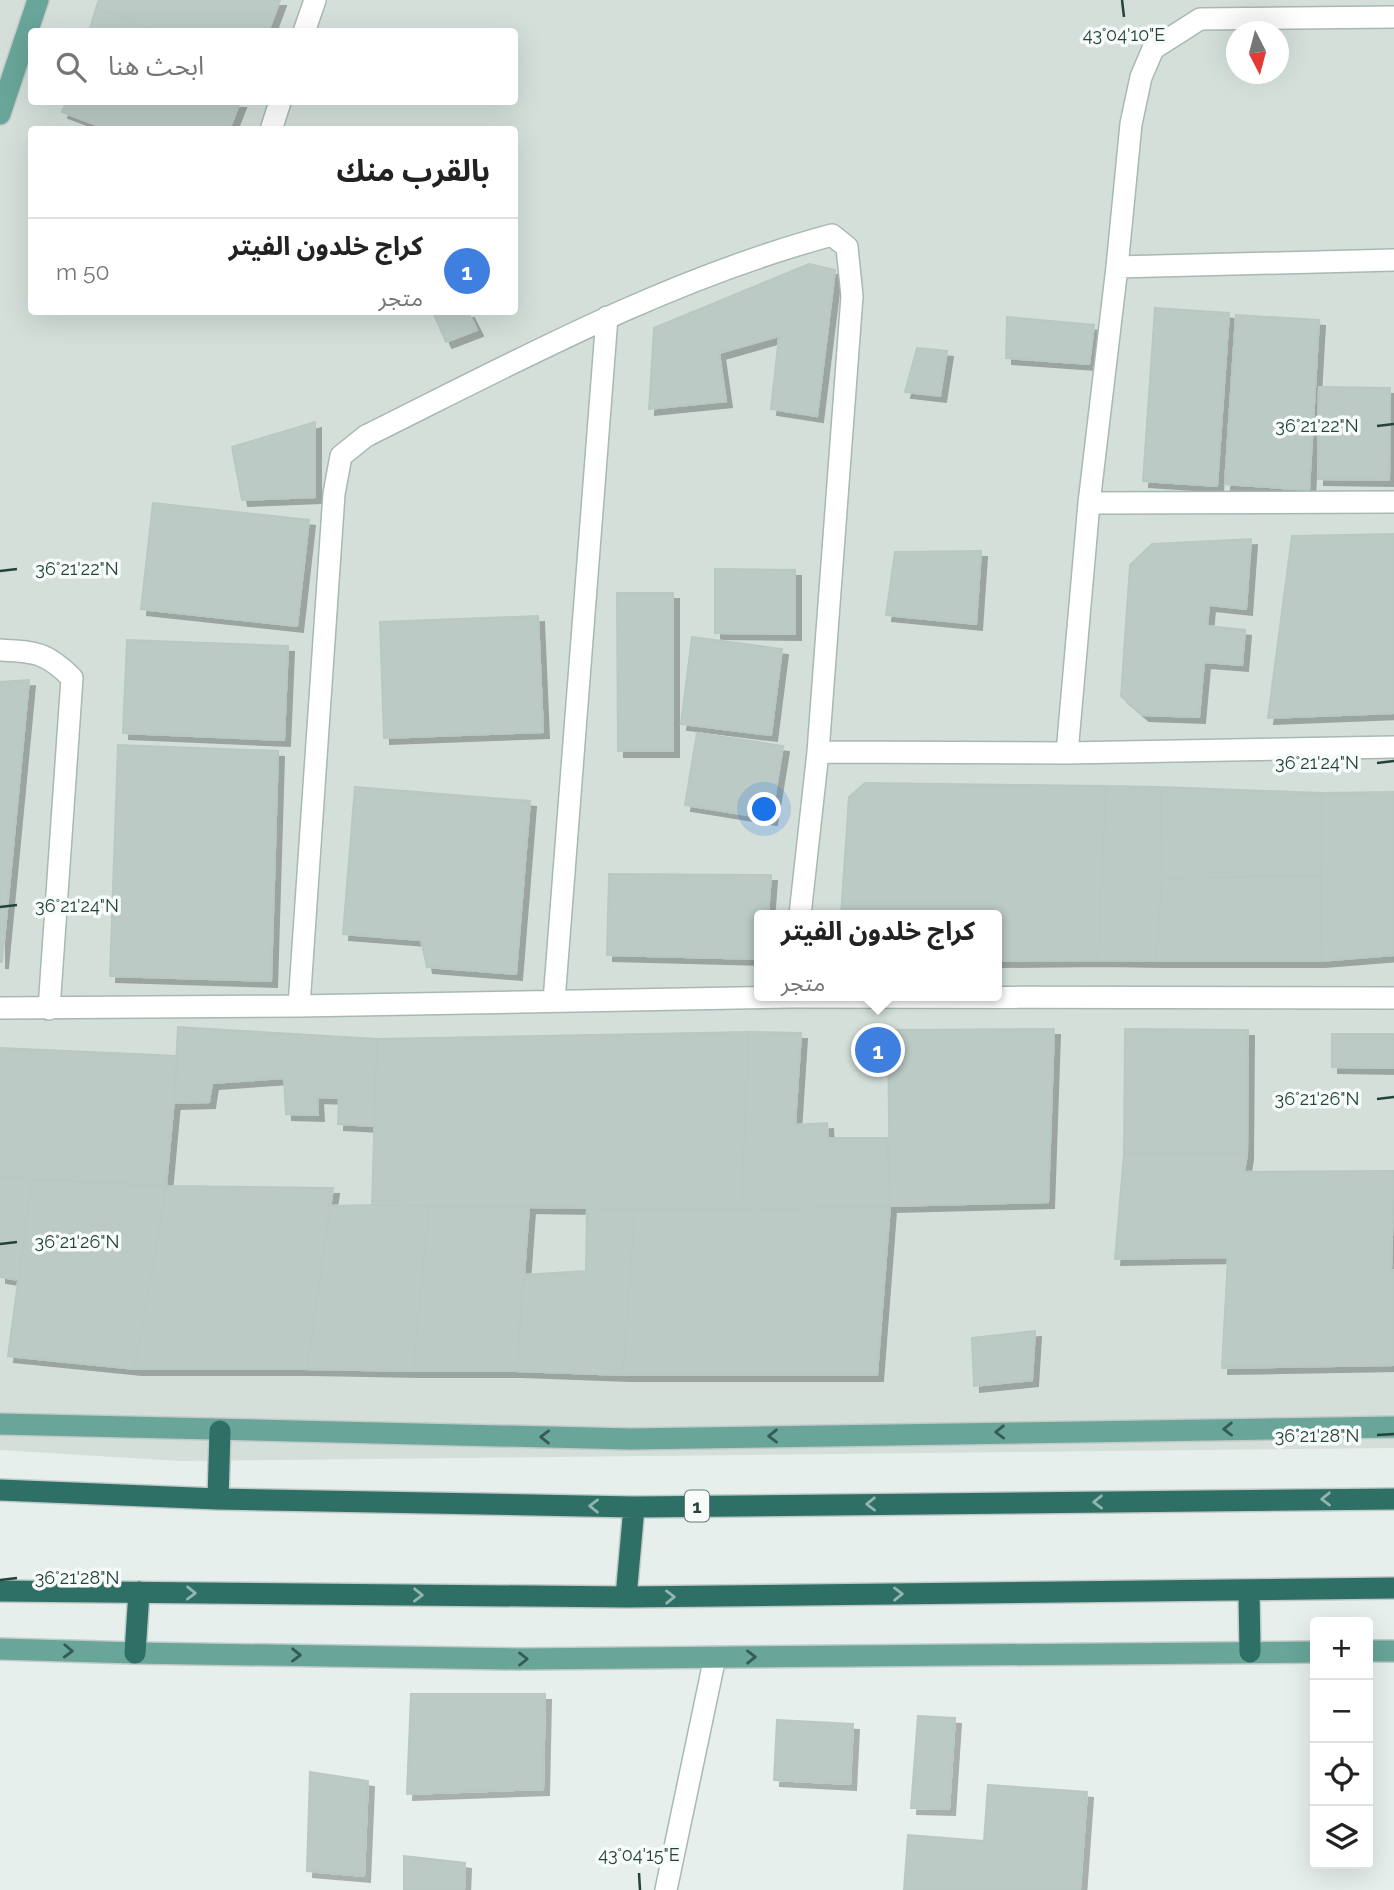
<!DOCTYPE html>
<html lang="ar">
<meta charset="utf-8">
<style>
body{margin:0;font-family:Raleway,"Noto Sans Arabic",sans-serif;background:#f6f6f6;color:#222;direction:rtl}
.controls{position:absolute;right:21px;bottom:21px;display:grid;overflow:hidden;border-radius:7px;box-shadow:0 7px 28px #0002}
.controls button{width:63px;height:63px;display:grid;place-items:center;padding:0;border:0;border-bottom:2px solid #e0e0e0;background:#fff;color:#222;font:35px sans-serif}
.compass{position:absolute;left:1226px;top:21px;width:63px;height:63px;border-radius:50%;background:#fff;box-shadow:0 7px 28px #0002;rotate:174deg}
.you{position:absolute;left:765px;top:810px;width:24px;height:24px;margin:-18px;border:5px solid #fff;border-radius:50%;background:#1a73e8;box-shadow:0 0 0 10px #1a73e833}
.badge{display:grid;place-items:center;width:46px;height:46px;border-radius:50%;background:#81523d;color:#fff;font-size:23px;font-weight:700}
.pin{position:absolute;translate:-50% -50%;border:4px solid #fff;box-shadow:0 2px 7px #0006}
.popup{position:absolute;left:754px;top:910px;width:248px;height:91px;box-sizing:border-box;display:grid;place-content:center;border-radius:7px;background:#fff;filter:drop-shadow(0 2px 5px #0005);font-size:23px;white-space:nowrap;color:#767676}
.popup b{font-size:26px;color:#222}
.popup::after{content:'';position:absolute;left:50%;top:100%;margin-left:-14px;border:14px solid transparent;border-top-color:#fff}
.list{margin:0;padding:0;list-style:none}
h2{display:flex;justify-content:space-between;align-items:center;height:91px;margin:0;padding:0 28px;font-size:30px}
h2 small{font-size:23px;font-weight:400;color:#767676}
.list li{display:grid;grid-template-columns:46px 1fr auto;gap:21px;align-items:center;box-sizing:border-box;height:98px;padding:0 28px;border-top:2px solid #e0e0e0}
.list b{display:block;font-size:26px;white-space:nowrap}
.list p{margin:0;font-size:23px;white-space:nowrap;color:#767676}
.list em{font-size:23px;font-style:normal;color:#767676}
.icon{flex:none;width:38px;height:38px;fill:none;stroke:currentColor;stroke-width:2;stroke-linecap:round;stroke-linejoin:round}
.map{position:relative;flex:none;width:1394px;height:1890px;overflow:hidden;direction:ltr}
.search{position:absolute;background:#fff;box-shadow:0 7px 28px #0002;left:28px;top:28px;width:490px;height:77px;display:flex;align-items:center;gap:18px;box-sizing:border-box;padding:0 24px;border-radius:7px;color:#767676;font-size:26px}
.panel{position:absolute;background:#fff;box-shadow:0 7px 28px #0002;left:28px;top:126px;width:490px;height:189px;border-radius:7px;direction:rtl}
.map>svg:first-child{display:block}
.built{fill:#d4dfda;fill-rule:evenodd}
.building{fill:#bbcac4;stroke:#b8c9c3;stroke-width:2;filter:url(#shadow)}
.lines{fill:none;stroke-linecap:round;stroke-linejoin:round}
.minor-casing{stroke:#a8b8b3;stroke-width:24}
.major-casing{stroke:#c2cac8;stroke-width:24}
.highway-casing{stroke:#c2cac8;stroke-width:24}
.minor{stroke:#fff;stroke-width:21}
.major{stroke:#69a599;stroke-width:21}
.highway{stroke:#2e6f66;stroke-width:21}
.oneway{stroke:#355b53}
.oneway2{stroke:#92b5b0}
.ticks{fill:none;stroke:#24423c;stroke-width:2.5}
.labels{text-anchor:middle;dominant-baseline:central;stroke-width:7;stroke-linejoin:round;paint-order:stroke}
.shield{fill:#f7fbf9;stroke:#637a75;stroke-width:2}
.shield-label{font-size:19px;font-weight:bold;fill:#24423c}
.ticks-label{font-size:18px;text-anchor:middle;fill:#24423c;stroke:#f7fbf9;stroke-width:7;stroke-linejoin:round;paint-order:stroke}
</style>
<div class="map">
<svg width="1394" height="1890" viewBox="0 0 1394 1890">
<defs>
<filter id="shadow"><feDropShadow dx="6" dy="6" stdDeviation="0" flood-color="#0004"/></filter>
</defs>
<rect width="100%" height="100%" fill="#e6efeb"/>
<!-- built -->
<path class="built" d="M0 0H1394V1448L180 1461 0 1450ZM32 32H514V102H32ZM1236 32H1278V74H1236ZM32 130H514V312H32ZM759 915H997V996H759Z"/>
<!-- building -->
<path class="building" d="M99 0H280L268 32H160L96 8Z
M96 8 160 32H89Z
M66 102H240L229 130H110L62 112Z
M809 264 835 270 817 416 771 409 779 336 719 353 726 401 649 409 654 328Z
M1155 308 1229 313 1217 486 1143 481Z
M433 312H468L477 330 446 342Z
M1236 315 1319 320 1309 490 1225 484Z
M1007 317 1094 325 1089 364 1006 358Z
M917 348 947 351 940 396 905 392Z
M1319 387 1390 388 1389 480 1318 479Z
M315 422V497L242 500 232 447Z
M153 503 309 520 297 626 141 609Z
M1394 534V713L1268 718 1292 536Z
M1251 539 1246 609 1209 605 1207 626 1245 630 1242 665 1204 662 1199 717 1143 715 1121 696 1130 565 1152 544Z
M981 551 976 624 886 615 895 552Z
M715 569 795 570V634L715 633Z
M617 593H673V751H618Z
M538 616 543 732 384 738 380 622Z
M692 637 782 649 771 735 681 724Z
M127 640 288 646 284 740 123 733Z
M29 680 2 962H0V682Z
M697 733 783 746 771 819 685 805Z
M118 745 278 751 271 981 110 976Z
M865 783 1106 786 1098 960 997 961V915H841L849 797Z
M1106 786 1160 787 1162 878 1156 961 1098 960Z
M355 787 530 801 516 974 427 967 421 940 343 934Z
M1160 787 1322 793 1321 876 1162 878Z
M1394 792V955L1320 961 1322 793Z
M609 874 771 875 768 915H759V959L607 955Z
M1321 876 1320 961H1156L1162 878Z
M178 1027 377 1039 374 1126 338 1124 339 1098 317 1097 318 1115 286 1114 284 1078 212 1083 209 1102 174 1103Z
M1054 1029 1048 1202 890 1206 888 1030Z
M1125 1029 1248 1030 1247 1154H1124Z
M749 1032 741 1210 372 1205 377 1039Z
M749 1032 801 1033 795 1125 827 1123 828 1138H887L890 1206 741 1210Z
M1332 1034H1394V1068L1332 1067Z
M0 1048 178 1056 166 1186 0 1177Z
M1124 1154H1247L1244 1172 1394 1171 1391 1270H1394V1365L1222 1368 1228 1257 1115 1259Z
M0 1177 32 1179 19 1280 0 1277Z
M32 1179 166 1186 135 1369 8 1356Z
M166 1186 333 1188 307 1369H135Z
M372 1205 429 1206 413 1371 307 1369 330 1206Z
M429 1206 529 1207 517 1371H413Z
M890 1206 877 1375H623L635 1209 741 1210Z
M587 1208 635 1209 623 1375 517 1371 523 1275 586 1271Z
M1035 1331 1032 1380 974 1386 972 1338Z
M411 1694H545L543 1789 407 1794Z
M918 1716 955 1718 949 1809 911 1808Z
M777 1720 853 1724 850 1784 774 1780Z
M310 1772 368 1781 364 1876 307 1871Z
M988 1785 1087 1792 1080 1890H904L908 1835 984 1841Z
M404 1856 465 1863 464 1890H404Z"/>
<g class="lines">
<defs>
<path id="minor" d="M304 32 315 0
M271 130 280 102
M1117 267 1394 260
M1089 503 1394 502
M0 650C36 652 46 652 72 678L49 1009
M818 752 1067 753 1394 747
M1067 753 1089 503 1117 267 1131 124 1141 77 1153 49 1200 19 1394 17
M554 1001 607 317
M299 1006 334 494 341 456 366 436C517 361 668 279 832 235L847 247 852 296 818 752 800 915
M0 1008 299 1006 791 997 1394 998
M666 1890 715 1657"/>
<path id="major" d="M0 114 38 0
M0 1424 630 1439 1394 1427
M0 1649 135 1653 518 1659 1315 1652
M1368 1651H1394"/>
<path id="highway" d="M0 1490 218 1499 634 1507 1394 1499
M218 1499 220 1431
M0 1591 626 1597 1394 1588
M1249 1591 1250 1652
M626 1597 634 1507
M135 1653 139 1592"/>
</defs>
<!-- minor casing -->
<use href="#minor" class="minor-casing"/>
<!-- major casing -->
<use href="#major" class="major-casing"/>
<!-- highway casing -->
<use href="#highway" class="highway-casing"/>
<!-- minor -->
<use href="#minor" class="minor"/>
<!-- major -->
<use href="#major" class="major"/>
<!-- highway -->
<use href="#highway" class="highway"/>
</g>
<!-- one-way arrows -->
<defs><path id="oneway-chevron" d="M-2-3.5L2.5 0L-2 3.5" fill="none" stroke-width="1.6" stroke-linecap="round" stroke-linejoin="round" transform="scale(1.75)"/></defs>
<g class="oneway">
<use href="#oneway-chevron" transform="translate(1228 1429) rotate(179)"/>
<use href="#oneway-chevron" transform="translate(1000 1432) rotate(179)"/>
<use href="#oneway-chevron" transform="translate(773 1436) rotate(179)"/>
<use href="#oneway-chevron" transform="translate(545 1437) rotate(-179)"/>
<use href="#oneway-chevron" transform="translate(68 1651) rotate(2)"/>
<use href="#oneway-chevron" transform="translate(296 1655) rotate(1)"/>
<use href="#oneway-chevron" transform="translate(751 1657) rotate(-1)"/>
<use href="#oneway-chevron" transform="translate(523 1659)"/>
</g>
<g class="oneway2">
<use href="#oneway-chevron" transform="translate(1326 1499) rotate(179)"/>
<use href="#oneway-chevron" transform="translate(1098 1502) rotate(179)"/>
<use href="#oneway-chevron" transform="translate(871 1504) rotate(179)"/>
<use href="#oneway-chevron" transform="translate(594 1506) rotate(-179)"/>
<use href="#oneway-chevron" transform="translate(191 1593) rotate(1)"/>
<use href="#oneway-chevron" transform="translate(898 1594) rotate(-1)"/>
<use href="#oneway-chevron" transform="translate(418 1595) rotate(1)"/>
<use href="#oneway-chevron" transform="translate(670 1597) rotate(-1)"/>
</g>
<!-- ticks -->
<path class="ticks" d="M1122 0 1124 17M1377 426 1394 424M0 571 17 569M1377 763 1394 761M0 907 17 905M1377 1099 1394 1097M0 1244 17 1242M1377 1435 1394 1434M0 1580 17 1578M639 1873 640 1890"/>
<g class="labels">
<!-- shield labels -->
<rect class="shield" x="685" y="1490.5" width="24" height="31" rx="5"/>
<g class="shield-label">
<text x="697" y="1506">1</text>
</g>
</g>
<g class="ticks-label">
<text x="1124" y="41">43°04'10"E</text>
<text x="1317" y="432">36°21'22"N</text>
<text x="77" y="575">36°21'22"N</text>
<text x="1317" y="769">36°21'24"N</text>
<text x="77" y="912">36°21'24"N</text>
<text x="1317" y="1105">36°21'26"N</text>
<text x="77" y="1248">36°21'26"N</text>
<text x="1317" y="1442">36°21'28"N</text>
<text x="77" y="1584">36°21'28"N</text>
<text x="639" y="1861">43°04'15"E</text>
</g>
</svg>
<div class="controls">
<button>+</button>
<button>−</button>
<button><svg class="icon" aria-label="locate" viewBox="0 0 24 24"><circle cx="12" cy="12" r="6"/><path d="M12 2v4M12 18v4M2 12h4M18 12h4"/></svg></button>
<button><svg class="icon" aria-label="layers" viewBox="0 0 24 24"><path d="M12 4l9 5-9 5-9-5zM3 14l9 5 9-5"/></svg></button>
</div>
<svg class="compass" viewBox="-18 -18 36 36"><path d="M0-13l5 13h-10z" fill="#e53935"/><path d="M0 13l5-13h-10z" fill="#767676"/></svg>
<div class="you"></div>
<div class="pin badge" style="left:878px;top:1050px;background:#3f7fe0">1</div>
<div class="popup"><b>كراج خلدون الفيتر</b>متجر</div>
<div class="search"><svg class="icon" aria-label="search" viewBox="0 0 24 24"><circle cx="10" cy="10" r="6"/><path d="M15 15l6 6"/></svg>ابحث هنا</div>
<section class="panel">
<h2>بالقرب منك<small></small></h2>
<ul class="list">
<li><span class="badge" style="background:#3f7fe0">1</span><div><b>كراج خلدون الفيتر</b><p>متجر</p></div><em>50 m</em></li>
</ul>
</section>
</div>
